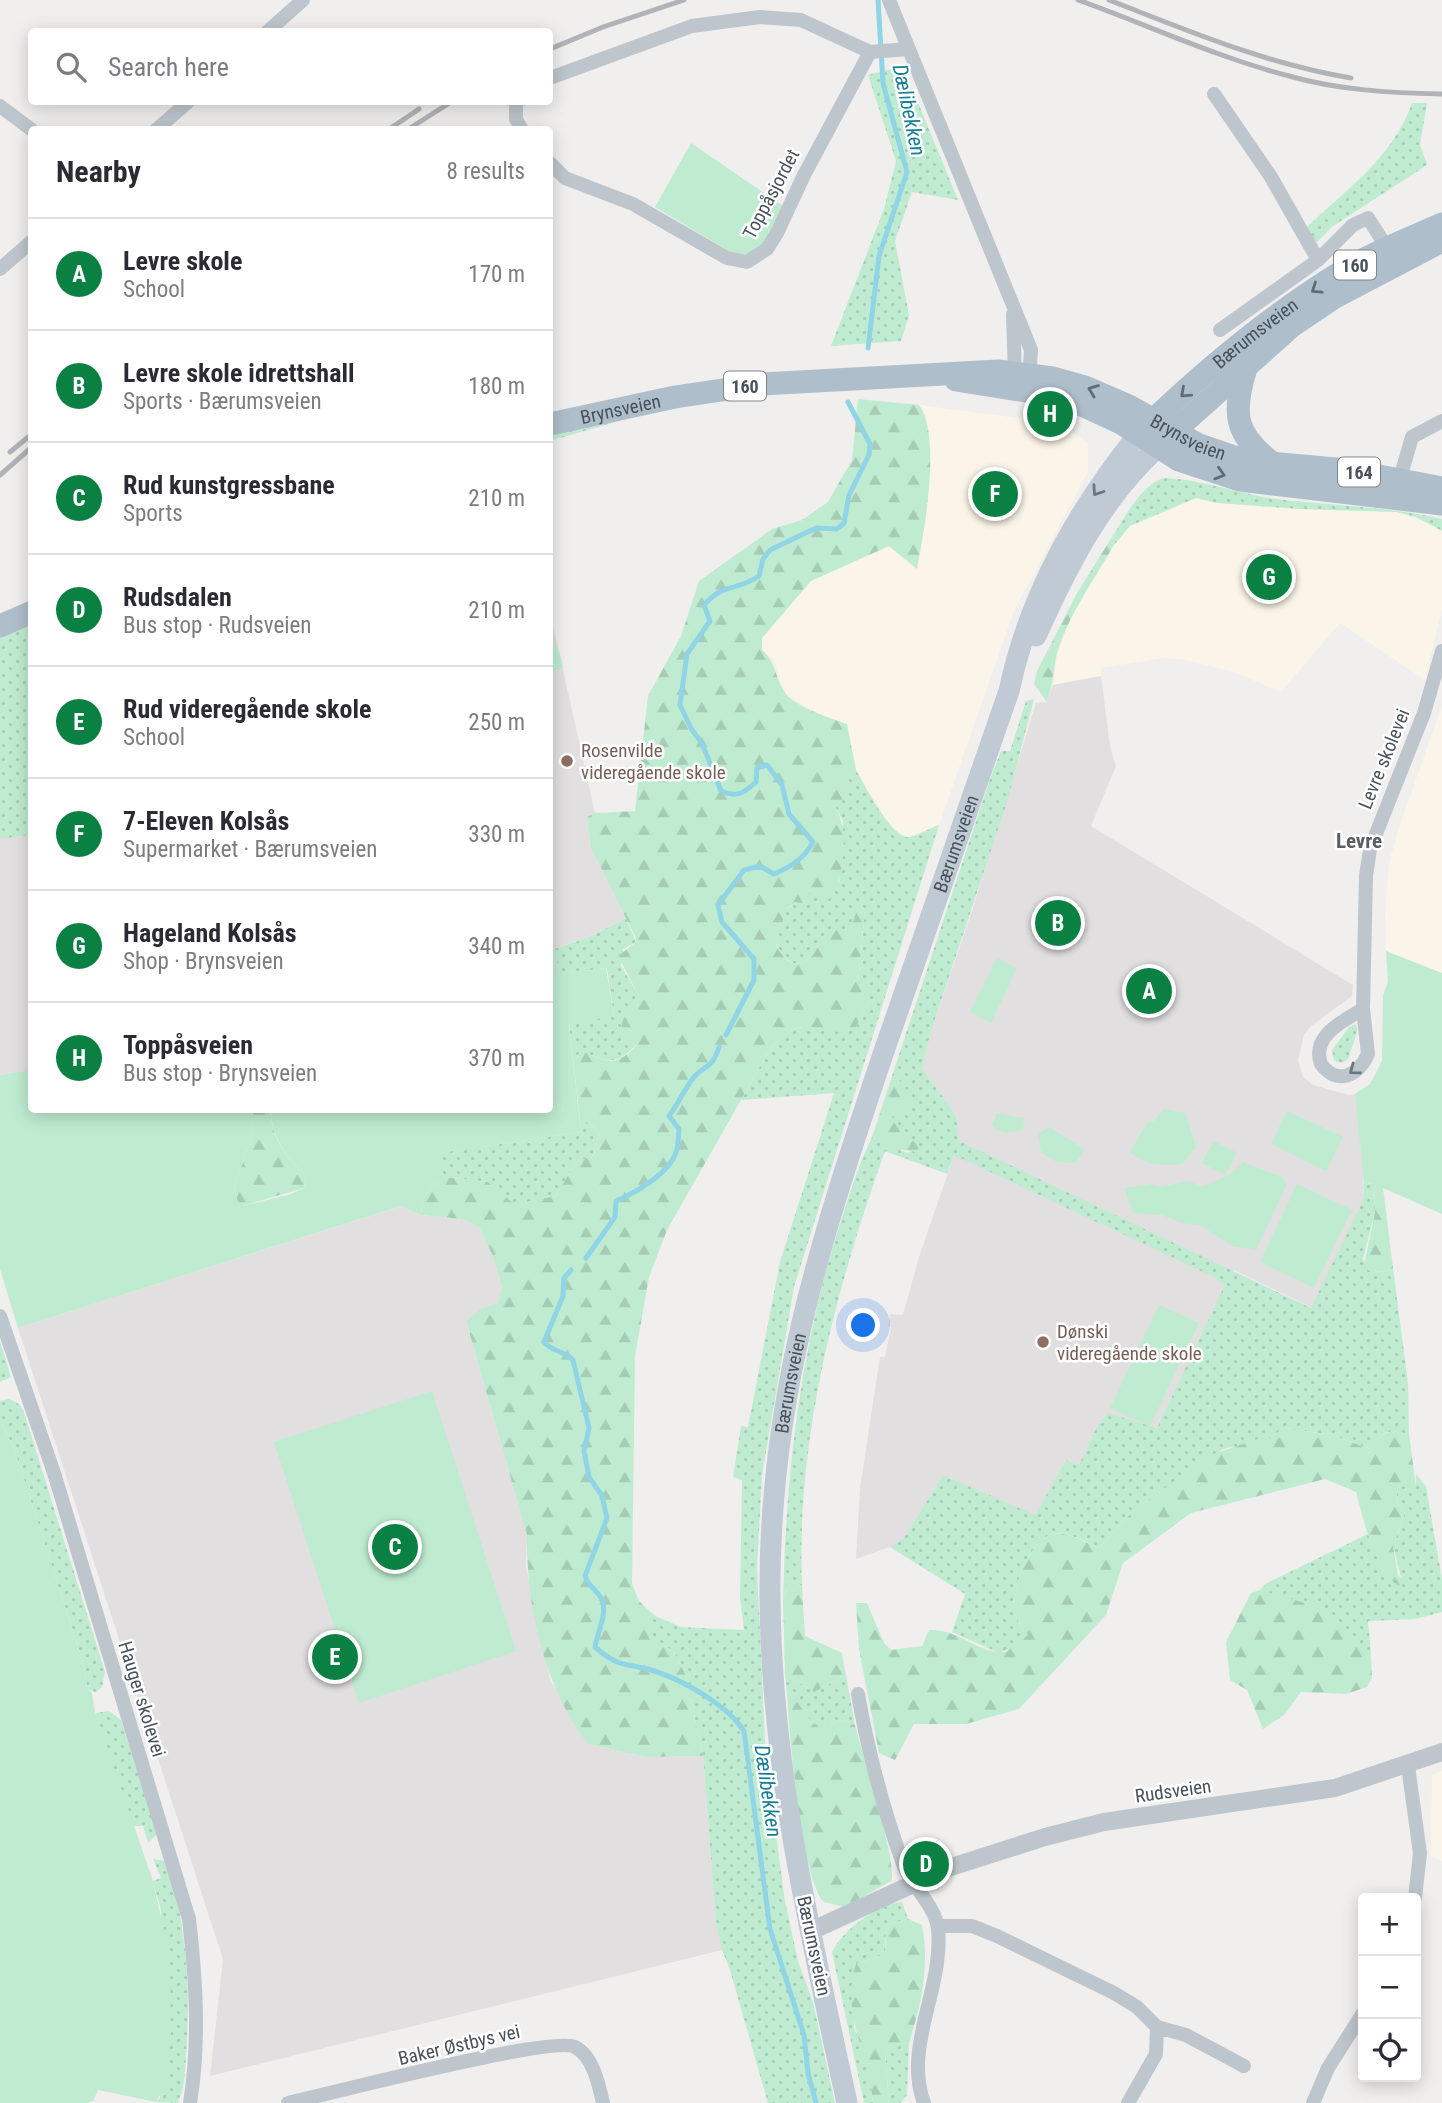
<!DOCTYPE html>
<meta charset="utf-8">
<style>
body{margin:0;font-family:"Roboto Condensed",sans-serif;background:#f2f2f3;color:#2b2b33}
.controls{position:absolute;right:21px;bottom:21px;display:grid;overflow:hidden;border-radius:7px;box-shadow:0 4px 18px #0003}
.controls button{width:63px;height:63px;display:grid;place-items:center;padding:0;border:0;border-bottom:2px solid #e1e1e2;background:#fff;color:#2b2b33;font:35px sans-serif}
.you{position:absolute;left:864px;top:1326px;width:24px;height:24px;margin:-18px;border:5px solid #fff;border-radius:50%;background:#1a73e8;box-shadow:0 0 0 10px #1a73e833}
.badge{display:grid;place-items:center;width:46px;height:46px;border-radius:50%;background:#0b8043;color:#fff;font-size:23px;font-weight:700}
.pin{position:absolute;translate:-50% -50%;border:4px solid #fff;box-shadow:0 2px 7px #0006}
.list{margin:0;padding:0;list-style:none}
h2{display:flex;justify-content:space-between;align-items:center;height:91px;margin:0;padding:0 28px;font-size:30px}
h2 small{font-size:23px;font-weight:400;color:#7c7c81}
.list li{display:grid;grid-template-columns:46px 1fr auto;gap:21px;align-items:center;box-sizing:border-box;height:112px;padding:0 28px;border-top:2px solid #e1e1e2}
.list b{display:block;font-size:26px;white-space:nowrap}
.list p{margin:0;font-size:23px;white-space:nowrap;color:#7c7c81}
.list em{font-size:23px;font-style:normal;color:#7c7c81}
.icon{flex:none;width:38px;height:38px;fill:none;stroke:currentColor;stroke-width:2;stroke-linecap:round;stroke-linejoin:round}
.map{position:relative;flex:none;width:1442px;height:2103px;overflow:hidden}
.search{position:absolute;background:#fff;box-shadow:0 4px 18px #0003;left:28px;top:28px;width:525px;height:77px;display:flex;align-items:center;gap:18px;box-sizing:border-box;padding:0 24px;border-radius:7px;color:#7c7c81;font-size:26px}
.panel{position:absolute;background:#fff;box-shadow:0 4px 18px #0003;left:28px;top:126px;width:525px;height:987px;border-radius:7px}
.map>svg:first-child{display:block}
.commercial{fill:#faf5e8}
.education{fill:#e1dfdf}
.grass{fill:url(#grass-dots)}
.forest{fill:url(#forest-firs)}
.park{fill:#bfecd0}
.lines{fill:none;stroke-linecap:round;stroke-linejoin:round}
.stream{stroke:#8fd5e6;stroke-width:5}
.minor{stroke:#bdc6cc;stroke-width:14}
.tertiary{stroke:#bdc6cc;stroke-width:18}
.secondary{stroke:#c0cad4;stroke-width:21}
.primary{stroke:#afbecb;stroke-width:23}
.rail{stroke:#b1b3b8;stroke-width:5}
.oneway{stroke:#616d76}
.oneway2{stroke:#6b767f}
.oneway3{stroke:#6a757c}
.education-dot{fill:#8d6e63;stroke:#fff;stroke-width:2.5}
.labels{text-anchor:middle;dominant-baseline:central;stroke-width:5;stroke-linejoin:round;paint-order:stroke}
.shield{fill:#fff;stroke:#7e868c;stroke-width:2}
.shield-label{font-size:18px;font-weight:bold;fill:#47525a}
.street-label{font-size:19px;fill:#47525a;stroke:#fff}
.education-label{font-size:19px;fill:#785e54;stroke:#fff;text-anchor:start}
.water-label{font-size:21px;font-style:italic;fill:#167e98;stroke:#fff}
.neighbourhood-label{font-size:21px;font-weight:bold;fill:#5b5f62;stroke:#fff}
</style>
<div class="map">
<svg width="1442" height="2103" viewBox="0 0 1442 2103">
<defs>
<pattern id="grass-dots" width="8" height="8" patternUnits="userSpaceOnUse" patternTransform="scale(1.75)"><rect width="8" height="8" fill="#bfecd0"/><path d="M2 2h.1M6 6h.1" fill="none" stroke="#a6ccb5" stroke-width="1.8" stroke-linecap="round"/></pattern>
<pattern id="forest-firs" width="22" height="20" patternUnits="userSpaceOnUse" patternTransform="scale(1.75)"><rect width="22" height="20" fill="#bfecd0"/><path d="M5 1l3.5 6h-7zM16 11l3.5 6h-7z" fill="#a6ccb5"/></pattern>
</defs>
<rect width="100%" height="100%" fill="#f1eeee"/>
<!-- commercial -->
<path class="commercial" d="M919 405 1057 423 1088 443V472L1014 611 939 825 909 837 901 836 891 828 865 786 856 770 847 724 822 716 786 695 773 659 762 650V638L811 581 889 546 917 569 927 509 929 440 926 415Z
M1196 498 1217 503 1300 509 1397 512 1439 527 1442 531V609L1425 680 1340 623 1281 692 1234 672 1186 660 1163 658 1101 668V676L1053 685 1057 655 1071 617 1114 545 1130 526Z
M1442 706V973L1386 951 1385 914 1389 863 1398 830Z
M1442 1771V1861L1431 1856 1432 1775Z"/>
<!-- education -->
<path class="education" d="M550 612 595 813 587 817 591 848 626 918 588 937 550 950Z
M1101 676 1110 746 1116 766 1091 826 1353 985 1352 996 1310 1027 1304 1035 1298 1060 1303 1077 1313 1085 1349 1095 1355 1094 1364 1167 1363 1200 1312 1308 1234 1270 1157 1429 1098 1424 1079 1465 1066 1460 1035 1516 943 1475 904 1538 890 1547 856 1559 860 1488 880 1357H885L891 1327 888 1326 890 1314 903 1315 919 1257 959 1141 956 1115 922 1069 930 1034 973 908 1036 703 1047 702 1053 685Z
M31 835V1070L0 1075V839Z
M402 1206 421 1215 462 1219 479 1227 492 1254 502 1288 498 1303 481 1308 466 1321 527 1535 526 1567 550 1679 588 1744 646 1757 703 1756 716 1921 722 1950 210 2076 223 1959 18 1328Z"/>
<!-- grass -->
<path class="grass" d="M903 66 958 200 912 192 895 241 909 315 901 341 831 346 884 209 896 161 868 75Z
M1412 103H1427L1420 145 1427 165 1333 226 1314 245 1307 227C1347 189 1394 156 1412 103Z
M626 417V419L550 441V435Z
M1164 478C1202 479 1238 494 1276 499 1332 506 1387 506 1442 519V531L1416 517 1397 512 1300 509 1217 503 1196 498 1130 526 1114 545 1112 537C1124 519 1141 484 1164 478Z
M31 623V835L0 839V637Z
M1034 699 1008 799 930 1034 922 1069 956 1115 959 1141 1311 1308 1363 1200 1364 1183 1374 1184 1375 1212 1363 1259 1368 1270 1383 1272 1393 1268 1408 1383 1409 1434C1388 1429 1382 1430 1371 1449L1332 1435 1284 1428 1269 1439 1223 1449 1132 1512 1099 1548C1086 1542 1068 1531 1053 1534 1029 1540 1011 1590 1015 1612 1016 1621 1023 1628 1028 1635L1016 1647 999 1653 952 1632 965 1594 890 1547 904 1538 943 1475 1035 1515 1066 1460 1079 1465 1098 1424 1108 1413 1157 1428 1225 1285 1214 1277 954 1155 947 1174 885 1151C836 1288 796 1438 802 1586L788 1580 783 1600C786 1473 800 1349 839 1227 849 1196 858 1166 872 1137L907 1153 919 1148 895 1127 891 1116 899 1113V1080L891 1079 989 782 1001 751H1010L1026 701Z
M850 770H856C864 784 892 839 909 837 918 836 930 828 939 825L794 1287 762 1475 757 1568 766 1762 785 1901 798 1961 813 2002 835 2103H768L730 1970 722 1950 716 1921 703 1756 686 1676 674 1652 647 1633 655 1616 681 1627 744 1630 740 1598 742 1480 733 1477 741 1426 748 1427 780 1262 834 1093 741 1100 770 1049 785 1032 806 1026 825 1030 856 1027 870 999 858 983 865 910 860 902 850 932 823 936C813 963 793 978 776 944L786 910 811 891 839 882 843 821 836 808 846 774Z
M626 918 636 942 623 949 621 966 639 996 637 1007 622 1034 637 1043C619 1066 606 1063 583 1051L573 1058 569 1023 614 1016 607 968 560 974 554 949 589 937Z
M1355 1024 1358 1029 1348 1059 1341 1063 1334 1061 1332 1050 1349 1027Z
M580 1121 594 1127 599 1133 594 1155 575 1163 556 1196 513 1205 488 1182 444 1177 439 1153 581 1132Z
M0 1341 11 1377 0 1382Z
M9 1399 19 1404 24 1412 105 1672 102 1687 96 1692 87 1689 84 1665 13 1446 0 1420V1401Z
M1416 1474 1426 1486 1442 1580V1612L1415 1619 1368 1621 1371 1654 1260 1590 1267 1583 1368 1534 1384 1572 1401 1577 1393 1546 1405 1513C1396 1504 1395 1497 1399 1485L1416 1487Z
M785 1674 814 1692 846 1675 855 1725 842 1720 820 1728C805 1720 801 1702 787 1692Z
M109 1711 121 1720 157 1834 148 1843 143 1826H132L95 1713Z
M153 1859 166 1861C187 1925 191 1988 186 2055 185 2070 185 2090 177 2103L156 2102 160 2098 161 1910 153 1881 161 1878Z
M902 1902 908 1919 886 1925 885 1954 856 1964 854 2027 870 2072 873 2103H864L832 1952C844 1929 876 1905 902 1902Z
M909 2043 907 2095 901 2103H889L885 2052 889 2046Z"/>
<!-- forest -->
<path class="forest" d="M858 399 919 405C942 437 924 531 917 569L889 546 811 581 762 638V650C777 663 775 680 786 694 796 707 832 719 847 724L856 770 846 774 849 790 836 808C849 833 844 870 833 897L823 902 811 891 802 903 795 902 786 910 776 945C793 978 813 963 823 936L836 930 850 932 860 901 865 910 858 983 866 988 870 999 856 1027 847 1033C809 1030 798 1015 770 1049L667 1230 649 1277 635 1356 632 1584 639 1601 655 1616 648 1633 674 1652 686 1676 703 1756 646 1757 588 1744C544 1686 526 1607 527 1535L466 1321 481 1308 498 1303 502 1287 492 1254 479 1227 462 1219 421 1215C422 1195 429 1189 444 1177L488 1182 514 1204 556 1196 575 1163 594 1155 599 1133 594 1127 580 1121 573 1058 583 1051C606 1063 619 1067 637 1044L622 1034C621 1020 623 1013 637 1007L639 996 618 956 636 942 635 936 591 848 587 817 595 813 635 811 648 696 681 636 699 581 772 529 802 520 828 502 852 460Z
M1112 537 1114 545C1094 580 1069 614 1057 653 1053 669 1053 686 1047 702L1034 684 1037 671 1077 593Z
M550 638 559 651 563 667 553 671 550 670Z
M891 1079 899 1080 909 1093V1107L892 1117C896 1131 911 1135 919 1148L916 1152 891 1148 872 1137Z
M251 1110H270C273 1140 284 1155 306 1176L304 1188 239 1207 234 1187 253 1134Z
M1374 1184 1383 1187 1393 1268 1383 1272 1368 1270 1364 1265 1375 1212Z
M1284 1428 1332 1435 1370 1449C1382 1431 1388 1429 1409 1434L1416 1487 1414 1490 1399 1485C1395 1497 1396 1504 1405 1513L1393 1546 1400 1586C1375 1575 1363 1517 1356 1492L1325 1479 1191 1513 1123 1563 1106 1615 1019 1709 966 1724H914L895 1760 879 1753 859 1649 856 1603H867L884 1643 891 1650 922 1646 929 1630C958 1628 978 1654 1006 1652L1028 1635C1023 1628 1016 1621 1015 1612 1011 1590 1029 1540 1053 1534 1068 1531 1086 1543 1099 1548L1132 1512 1210 1455 1258 1439H1269Z
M788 1580 802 1586 805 1636 842 1653 846 1675 814 1692 785 1674 783 1600Z
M1260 1590 1329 1610 1360 1646 1371 1654 1372 1678 1367 1687 1346 1694 1301 1692 1284 1715 1263 1729 1247 1690 1230 1680 1226 1642 1251 1593Z
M787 1692C801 1702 806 1720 820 1728L842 1720 855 1725C861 1750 899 1867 891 1881L845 1907 824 1902C801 1880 789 1730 787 1692Z
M908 1919 922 1925C930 1964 921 2005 909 2043L889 2046 885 2052 889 2103H873C869 2054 840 2013 856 1964L885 1954 886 1925Z"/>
<!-- park -->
<path class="park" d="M691 143 783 206 771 236 756 254H734L655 207Z
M554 949 560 974 606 968 614 1016 569 1024 581 1132 440 1153 444 1177C429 1189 422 1195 421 1215L401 1206 18 1328 0 1269V1075L31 1070 32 1110H251L253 1134 234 1187 239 1207 291 1194 304 1188 306 1176C284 1155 274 1140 270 1110H550V950Z
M1386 951 1442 973V1214L1374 1184 1364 1183 1355 1094 1370 1084 1382 1061 1383 995 1388 982Z
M997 958 1017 968 991 1023 970 1012Z
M1164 1109 1185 1113 1196 1147 1182 1164C1161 1166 1147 1166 1130 1152L1147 1123 1154 1121Z
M1287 1111 1343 1137 1326 1171 1271 1144Z
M997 1113 1024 1118 1023 1130 1004 1133 992 1126Z
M1050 1127 1085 1150 1075 1163 1057 1162 1041 1153 1038 1134Z
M1214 1141 1237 1153 1225 1175 1202 1163Z
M1243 1162 1282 1177 1287 1184 1256 1250 1232 1246 1200 1225 1181 1223 1162 1215 1133 1213 1124 1188 1151 1184 1161 1187 1189 1181 1202 1187 1231 1174Z
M1297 1184 1352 1210 1314 1288 1260 1262Z
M1159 1305 1199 1323 1150 1426 1110 1408Z
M432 1391 516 1651 359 1703 274 1442Z
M0 1420 13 1446 84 1665 87 1689 92 1693 95 1713 153 1881 170 1958 171 2036 166 2084 156 2102 98 2090 93 2101 87 2103H0Z"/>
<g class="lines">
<!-- stream -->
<path class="stream" d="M868 348 879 256 907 172 883 83 878 0
M726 1035 754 980V959L722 922 718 905 744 870 760 866 774 874C791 867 805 858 813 842L789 814 782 785 767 765 757 768 756 782C744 793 738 798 721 791L702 743 692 730 680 705 687 654 710 621 704 605C724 582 736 592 759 576L763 559 770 550 816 528 837 529 844 523 849 495 869 455 870 444 848 402
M586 1258 615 1217 616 1201C635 1193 670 1173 676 1152 679 1145 678 1136 679 1129L669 1116C678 1104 685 1088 694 1077 707 1063 712 1069 719 1047
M571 1270 564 1278 563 1296 544 1342C551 1351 564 1351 573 1360L589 1428 584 1451 589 1477 602 1496 607 1518 585 1576C589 1587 596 1589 601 1598 609 1611 597 1633 595 1647 620 1669 626 1662 654 1671 683 1680 727 1705 744 1731L770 1929 804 2035 808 2073 816 2103"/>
<!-- minor -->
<path class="minor" d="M889 0 1025 335 1031 350 1029 380
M267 32 303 0
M550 78 692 26 760 17 801 20 870 52 909 49
M1214 94 1271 177 1318 260
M516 102V119L522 130
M0 106 32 130
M156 130 188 102
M550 163 565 178 633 204 727 258 747 262 767 249 777 233 804 175 870 52
M0 269 32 241
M1013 314 1015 377
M1220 330 1318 260 1353 225 1368 218 1391 254
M1398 485 1412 437 1442 421
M1363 1009C1343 1021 1311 1036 1321 1064 1337 1086 1358 1076 1368 1054L1363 1009 1366 876 1370 849 1424 713 1442 651
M0 1316 54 1473 189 1919C196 1980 200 2042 190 2103
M858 1694C868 1752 883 1808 903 1864 911 1885 936 1907 938 1929 944 1988 903 2046 924 2103
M1408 1766 1420 1853 1415 1898
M938 1926H972L997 1936 1114 1993 1137 2007 1157 2027 1186 2035 1244 2066
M288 2103C329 2094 553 2035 575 2047 593 2056 599 2085 603 2103
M1128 2103 1156 2054 1157 2027
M1313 2103 1328 2068 1363 2013"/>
<!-- tertiary -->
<path class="tertiary" d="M811 1931 948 1868 1045 1837 1104 1822 1335 1788 1442 1752"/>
<!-- secondary -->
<g class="secondary">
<path d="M1036 636C1067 567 1101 499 1157 448"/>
<path id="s1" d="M847 2103C811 1936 771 1770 770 1598 768 1400 820 1242 882 1057 924 935 966 813 1009 691 1029 596 1077 511 1137 436"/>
</g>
<!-- primary -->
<g class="primary">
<path d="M1246 368C1232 414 1234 435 1274 464"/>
<path d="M956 380 1045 394 1080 404 1121 423 1179 460 1240 480 1442 504"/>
<path id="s2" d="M550 424 675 397 762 384 998 371 1053 378 1085 387 1129 406 1199 445 1246 461 1347 470 1442 488"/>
<path id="s3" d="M1144 429C1204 371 1270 316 1341 272 1372 253 1408 239 1442 224"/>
<path d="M1162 442 1292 326 1335 297 1442 241"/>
<path d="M0 626 32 612"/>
</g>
<!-- rail -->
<path class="rail" d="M1078 0C1148 25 1216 57 1289 76 1338 90 1391 93 1442 94
M1109 0C1189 31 1266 64 1351 78
M550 49 603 27 684 0
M388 130 419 109
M407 130 451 102
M10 452 32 434
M0 475 32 447"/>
</g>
<!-- one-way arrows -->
<defs><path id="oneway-chevron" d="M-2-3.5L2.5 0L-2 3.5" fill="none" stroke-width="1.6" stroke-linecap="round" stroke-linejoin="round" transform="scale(1.75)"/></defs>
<g class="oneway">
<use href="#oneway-chevron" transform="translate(1316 289) rotate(146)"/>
<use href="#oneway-chevron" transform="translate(1093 390) rotate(-159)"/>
<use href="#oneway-chevron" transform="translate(1185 393) rotate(138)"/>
<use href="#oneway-chevron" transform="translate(1220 474) rotate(17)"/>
</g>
<use class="oneway2" href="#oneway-chevron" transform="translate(1097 491) rotate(124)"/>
<use class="oneway3" href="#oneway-chevron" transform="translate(1354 1070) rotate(143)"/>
<!-- markers -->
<g class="education-dot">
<circle cx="567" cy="761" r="7"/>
<circle cx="1043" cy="1342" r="7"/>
</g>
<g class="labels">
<!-- shield labels -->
<g class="shield">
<rect x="1334" y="250.5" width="42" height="29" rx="5"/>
<rect x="724" y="371.5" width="42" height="29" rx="5"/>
<rect x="1338" y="457.5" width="42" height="29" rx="5"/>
</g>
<g class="shield-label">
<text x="1355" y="265">160</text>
<text x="745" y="386">160</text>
<text x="1359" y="472">164</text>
</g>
<!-- street labels -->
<g class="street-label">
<text transform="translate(771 194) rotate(-62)">Toppåsjordet</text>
<text stroke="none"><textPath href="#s3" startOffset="147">Bærumsveien</textPath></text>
<text stroke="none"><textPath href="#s2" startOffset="72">Brynsveien</textPath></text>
<text stroke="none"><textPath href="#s2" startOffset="656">Brynsveien</textPath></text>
<text transform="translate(1384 759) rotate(-68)">Levre skolevei</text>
<text stroke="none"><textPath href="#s1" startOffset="1293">Bærumsveien</textPath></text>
<text stroke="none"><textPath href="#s1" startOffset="728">Bærumsveien</textPath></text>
<text transform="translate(142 1699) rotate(73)">Hauger skolevei</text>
<text transform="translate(1173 1791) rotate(-8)">Rudsveien</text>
<text transform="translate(814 1946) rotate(78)">Bærumsveien</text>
<text transform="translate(459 2045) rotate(-13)">Baker Østbys vei</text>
</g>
<!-- education labels -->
<g class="education-label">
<text x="581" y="750">Rosenvilde<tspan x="581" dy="22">videregående skole</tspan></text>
<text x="1057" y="1331">Dønski<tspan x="1057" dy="22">videregående skole</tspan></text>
</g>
<!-- water labels -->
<g class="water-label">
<text transform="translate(909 110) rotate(78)">Dælibekken</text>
<text transform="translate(768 1791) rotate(82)">Dælibekken</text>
</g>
<!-- neighbourhood labels -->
<g class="neighbourhood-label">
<text x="1359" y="841">Levre</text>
</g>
</g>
</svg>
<div class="controls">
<button>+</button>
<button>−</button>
<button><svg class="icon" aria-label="locate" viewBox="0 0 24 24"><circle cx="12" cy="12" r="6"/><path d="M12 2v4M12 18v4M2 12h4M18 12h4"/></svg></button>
</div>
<div class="you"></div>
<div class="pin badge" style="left:1149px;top:991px">A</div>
<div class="pin badge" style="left:1058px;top:923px">B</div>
<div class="pin badge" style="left:395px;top:1547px">C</div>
<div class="pin badge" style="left:926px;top:1864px">D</div>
<div class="pin badge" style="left:335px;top:1657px">E</div>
<div class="pin badge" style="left:995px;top:494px">F</div>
<div class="pin badge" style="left:1269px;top:577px">G</div>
<div class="pin badge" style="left:1050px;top:414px">H</div>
<div class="search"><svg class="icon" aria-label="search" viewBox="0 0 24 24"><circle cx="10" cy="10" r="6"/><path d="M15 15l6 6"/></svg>Search here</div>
<section class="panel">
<h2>Nearby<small>8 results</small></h2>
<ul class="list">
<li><span class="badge">A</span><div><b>Levre skole</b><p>School</p></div><em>170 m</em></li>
<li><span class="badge">B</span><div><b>Levre skole idrettshall</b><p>Sports · Bærumsveien</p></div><em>180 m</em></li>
<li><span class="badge">C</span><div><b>Rud kunstgressbane</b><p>Sports</p></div><em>210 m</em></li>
<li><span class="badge">D</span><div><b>Rudsdalen</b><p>Bus stop · Rudsveien</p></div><em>210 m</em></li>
<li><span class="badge">E</span><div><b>Rud videregående skole</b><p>School</p></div><em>250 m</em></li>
<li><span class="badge">F</span><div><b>7-Eleven Kolsås</b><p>Supermarket · Bærumsveien</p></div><em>330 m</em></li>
<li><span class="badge">G</span><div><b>Hageland Kolsås</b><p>Shop · Brynsveien</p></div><em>340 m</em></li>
<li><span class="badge">H</span><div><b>Toppåsveien</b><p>Bus stop · Brynsveien</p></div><em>370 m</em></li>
</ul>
</section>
</div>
